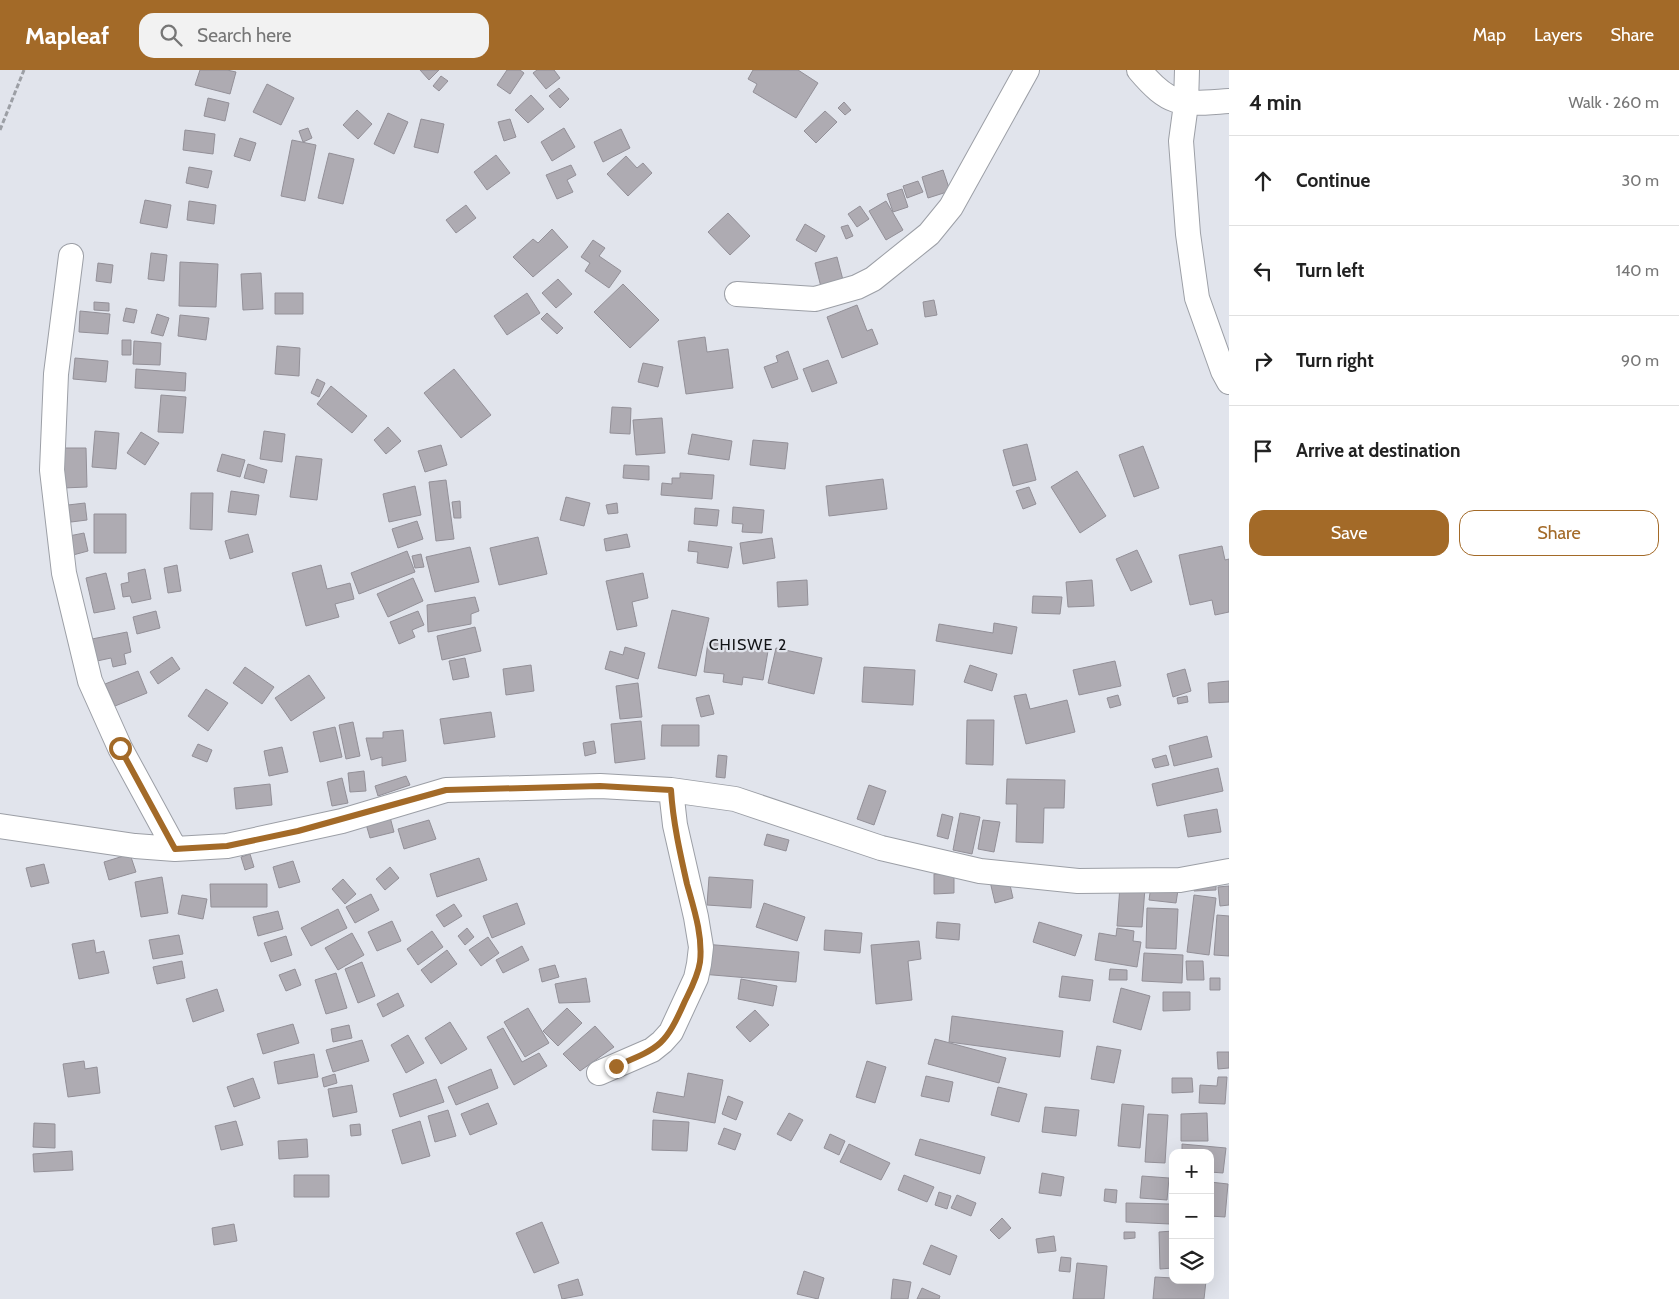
<!DOCTYPE html>
<meta charset="utf-8">
<style>
body{margin:0;font-family:Cabin,sans-serif;background:#f2f2f2;color:#222}
.controls{position:absolute;right:15px;bottom:15px;display:grid;overflow:hidden;border-radius:10px;box-shadow:0 5px 20px #0002}
.controls button{width:45px;height:45px;display:grid;place-items:center;padding:0;border:0;border-bottom:1px solid #e0e0e0;background:#fff;color:#222;font:25px sans-serif}
.stop{position:absolute;width:15px;height:15px;margin:-11px;border:4px solid #a36a28;border-radius:50%;background:#fff}
.stop.end{background:#a36a28;border-color:#fff;box-shadow:0 1px 5px #0008}
.list{margin:0;padding:0;list-style:none}
h2{display:flex;justify-content:space-between;align-items:center;height:65px;margin:0;padding:0 20px;font-size:21px}
h2 small{font-size:16px;font-weight:400;color:#767676}
.list li{display:grid;grid-template-columns:32px 1fr auto;gap:15px;align-items:center;box-sizing:border-box;height:90px;padding:0 20px;border-top:1px solid #e0e0e0}
.list b{display:block;font-size:19px;white-space:nowrap}
.list em{font-size:16px;font-style:normal;color:#767676}
.actions{display:flex;gap:10px;padding:15px 20px}
.actions a{flex:1;padding:11px 0;border:1px solid #a36a28;border-radius:15px;text-align:center;font-size:18px;color:#a36a28}
.actions .main{background:#a36a28;color:#fff}
.icon{flex:none;width:28px;height:28px;fill:none;stroke:currentColor;stroke-width:2;stroke-linecap:round;stroke-linejoin:round}
.map{position:relative;flex:none;width:1229px;height:1229px;overflow:hidden}
header{display:flex;align-items:center;gap:30px;box-sizing:border-box;height:70px;padding:0 25px;background:#a36a28;color:#fff}
header strong{font-size:24px}
nav{display:flex;gap:28px;margin-inline-start:auto;font-size:18px}
.search{width:350px;height:45px;background:#f2f2f2;display:flex;align-items:center;gap:12px;box-sizing:border-box;padding:0 18px;border-radius:15px;color:#767676;font-size:19px}
main{display:flex}
aside{flex:1;background:#fff}
.map>svg:first-child{display:block}
.building{fill:#aeabb2;stroke:#939098}
.lines{fill:none;stroke-linecap:round;stroke-linejoin:round}
.minor-casing{stroke:#9c9fa6;stroke-width:26}
.path{stroke:#9c9fa5;stroke-width:3;stroke-dasharray:5 2.5;stroke-linecap:butt}
.minor{stroke:#fff;stroke-width:24}
.route{stroke:#a36a28;stroke-width:6}
.labels{text-anchor:middle;dominant-baseline:central;stroke-width:4.5;stroke-linejoin:round;paint-order:stroke}
.quarter-label{font-size:16px;letter-spacing:1px;fill:#121316;stroke:#e1e4ec}
</style>
<header>
<strong>Mapleaf</strong>
<div class="search"><svg class="icon" aria-label="search" viewBox="0 0 24 24"><circle cx="10" cy="10" r="6"/><path d="M15 15l6 6"/></svg>Search here</div>
<nav><a>Map</a><a>Layers</a><a>Share</a></nav>
</header>
<main>
<div class="map">
<svg width="1229" height="1229" viewBox="0 0 1229 1229">
<rect width="100%" height="100%" fill="#e1e4ec"/>
<!-- building -->
<path class="building" d="M200 0H227L236 2 230 24 195 15Z
M420 0H439L429 10Z
M507 0H520L524 3 510 24 497 15Z
M537 0H554L560 8 546 19 533 3Z
M753 0H798L818 13 796 48 753 22 757 14 748 9Z
M441 6 448 11 439 21 433 16Z
M267 14 294 28 281 55 253 42Z
M559 18 569 29 560 38 549 26Z
M531 25 544 39 528 53 515 40Z
M208 28 229 33 225 51 204 46Z
M844 32 851 40 845 45 838 38Z
M357 40 372 54 358 69 343 55Z
M825 41 837 52 816 73 804 61Z
M388 43 408 52 394 84 374 74Z
M421 49 444 54 438 83 414 77Z
M510 49 516 67 504 71 498 52Z
M308 58 312 68 303 72 299 61Z
M564 58 575 77 552 91 541 72Z
M621 59 630 78 603 92 594 72Z
M185 60 215 64 213 84 183 80Z
M240 68 256 73 250 91 234 86Z
M292 70 316 75 305 131 281 126Z
M329 83 354 89 343 134 318 128Z
M496 85 510 103 487 120 474 102Z
M626 86 637 98 643 93 652 103 628 126 607 104Z
M571 95 576 105 567 110 573 122 557 129 546 105Z
M189 97 212 101 208 118 186 113Z
M943 100 950 121 928 128 922 107Z
M918 111 923 122 907 128 903 116Z
M902 119 908 137 893 142 887 124Z
M145 130 171 135 167 158 140 153Z
M189 131 216 135 214 154 187 150Z
M886 131 903 160 886 170 869 141Z
M466 135 476 148 456 163 446 150Z
M860 136 869 149 857 157 848 144Z
M728 143 750 166 730 185 708 162Z
M805 154 825 166 816 182 796 170Z
M848 155 853 166 846 169 841 157Z
M552 159 568 177 533 207 513 187 533 169 538 173Z
M593 170 605 178 599 186 621 201 609 218 585 201 590 193 581 187Z
M151 183 167 185 164 211 148 209Z
M837 187 843 210 821 217 815 193Z
M180 192 218 194 216 237 179 236Z
M98 193 113 195 111 213 96 211Z
M261 203 263 239 243 240 241 204Z
M558 209 572 224 556 238 542 223Z
M623 214 659 250 630 278 594 242Z
M275 223H303V244H275Z
M527 223 540 243 507 265 494 246Z
M934 230 937 245 925 247 923 232Z
M94 232 109 233V241L94 240Z
M857 235 867 261 872 259 878 274 842 288 827 247Z
M126 238 137 240 134 253 123 251Z
M80 241 110 244 108 264 79 262Z
M547 243 563 258 557 264 541 249Z
M157 244 169 248 163 266 151 263Z
M180 245 209 248 206 270 178 266Z
M705 267 707 282 728 279 733 318 686 324 678 271Z
M122 270H131V285H122Z
M134 271 161 273 160 295 133 294Z
M277 276 300 278 299 306 275 304Z
M788 281 798 309 772 318 764 297 778 292 776 286Z
M75 288 108 291 106 312 73 309Z
M828 290 837 313 812 322 803 299Z
M643 293 663 297 658 317 638 312Z
M136 299 186 303 185 321 135 318Z
M454 299 491 345 461 368 424 323Z
M317 309 325 313 319 327 311 323Z
M331 316 367 346 352 363 317 334Z
M161 325 186 327 183 363 158 362Z
M612 337 631 338 630 364 610 363Z
M662 348 665 383 636 385 633 350Z
M388 357 401 371 386 384 374 370Z
M95 361 119 363 116 399 92 397Z
M264 361 285 364 282 392 260 389Z
M141 362 159 373 145 395 127 383Z
M692 364 732 371 729 390 688 384Z
M753 370 788 373 785 399 750 395Z
M1027 374 1036 410 1013 416 1003 380Z
M441 375 447 395 425 402 418 381Z
M1143 376 1159 418 1134 427 1119 385Z
M62 378H86L87 417 63 418Z
M222 384 245 390 240 407 217 401Z
M296 386 322 389 317 430 290 427Z
M248 394 267 400 264 413 244 408Z
M624 395 649 396V410L623 408Z
M1077 401 1106 446 1080 463 1051 417Z
M680 403 714 405 712 429 661 425 662 413 672 414V408H680Z
M883 409 887 439 829 446 826 416Z
M446 410 454 469 436 471 429 412Z
M415 416 421 445 389 452 383 424Z
M1029 417 1036 434 1023 439 1016 421Z
M231 421 259 425 256 445 228 442Z
M191 423H213L212 460 190 459Z
M566 427 590 433 584 456 560 450Z
M460 431 461 448H454L452 432Z
M85 433 87 450 71 452 68 435Z
M617 433 618 443 608 444 606 435Z
M733 437 764 440 762 463 742 462 743 454 732 453Z
M695 438 719 440 717 456 694 454Z
M94 444H126V483H94Z
M417 451 423 469 398 478 392 459Z
M84 463 88 481 73 485 69 466Z
M248 464 253 482 230 489 225 471Z
M627 464 630 477 606 481 604 469Z
M538 467 547 504 499 515 490 478Z
M772 468 775 488 743 494 740 473Z
M689 471 732 477 728 498 697 493 698 482 688 481Z
M1222 476 1225 490 1229 489V542L1215 545 1212 530 1190 535 1179 485Z
M470 477 479 512 435 522 426 487Z
M1137 480 1152 512 1131 521 1116 489Z
M407 481 415 502 359 524 351 503Z
M421 484 424 497 415 498 412 486Z
M177 495 181 521 168 523 164 498Z
M321 495 327 519 350 513 354 529 335 534 339 547 306 556 292 503Z
M145 499 151 529 132 533 130 526 123 527 121 514 129 512 128 503Z
M106 503 115 539 94 543 86 508Z
M643 503 648 528 632 532 637 556 617 560 606 511Z
M413 508 423 531 388 547 377 524Z
M807 510 808 535 778 537 777 512Z
M1092 510 1094 536 1068 537 1066 512Z
M1033 526 1062 527 1060 544 1032 543Z
M475 527 479 541 471 544V554L428 562 427 535Z
M672 540 709 548 696 606 658 598Z
M156 541 160 558 137 564 133 547Z
M418 541 424 555 412 560 415 567 399 574 390 552Z
M994 553 1017 557 1012 584 936 571 939 554 993 563Z
M475 557 481 581 442 590 437 566Z
M127 562 131 582 124 584 126 594 113 597 111 588 97 591 92 569Z
M708 572 768 581 763 610 743 607 742 615 723 612 724 604 704 602Z
M625 577 645 583 638 609 605 599 610 581 623 585Z
M776 578 822 588 814 624 768 613Z
M172 587 180 599 158 614 150 602Z
M465 588 469 607 453 610 449 591Z
M1115 591 1121 616 1079 625 1073 600Z
M531 595 534 621 506 625 503 599Z
M970 595 997 604 992 621 964 612Z
M245 597 274 617 262 634 233 613Z
M864 597 915 600 913 635 862 632Z
M1185 599 1191 621 1173 627 1167 604Z
M138 601 147 623 115 636 105 614Z
M309 605 325 628 291 651 275 628Z
M1229 611V632L1209 633 1208 613Z
M638 613 642 647 620 649 616 616Z
M206 619 228 633 208 661 188 646Z
M1026 624 1030 639 1067 630 1075 662 1026 674 1014 626Z
M709 625 714 644 701 647 696 628Z
M1118 625 1121 635 1110 638 1107 628Z
M1187 626 1188 632 1178 634 1177 628Z
M491 642 495 667 444 674 440 649Z
M967 650H994L993 695 966 694Z
M641 651 645 689 615 693 611 654Z
M353 652 360 686 346 689 339 655Z
M662 655H699V676H661Z
M335 657 342 687 320 692 313 662Z
M403 660 406 691 382 696V687L371 690 366 668H383V662Z
M1207 666 1212 687 1174 696 1169 676Z
M594 671 596 683 585 686 583 673Z
M198 674 212 680 207 692 192 686Z
M282 677 288 702 269 706 264 681Z
M718 685 727 686 725 708 716 707Z
M1166 685 1169 695 1155 698 1152 689Z
M1218 698 1223 721 1157 736 1152 714Z
M364 701 366 721 350 722 348 703Z
M406 706 410 715 378 726 375 716Z
M342 708 348 733 332 736 327 712Z
M1007 709 1065 710 1064 738H1044L1043 773 1016 772 1017 734H1006Z
M270 714 272 735 236 739 234 718Z
M869 715 886 721 874 755 857 749Z
M1217 739 1221 762 1188 767 1184 745Z
M960 743 980 747 972 784 953 780Z
M942 744 953 747 948 769 937 766Z
M390 747 394 762 370 768 366 754Z
M429 750 436 769 404 779 398 759Z
M983 750 1000 752 994 782 978 779Z
M767 764 789 770 786 781 764 775Z
M130 784 136 802 109 810 104 792Z
M250 784 254 797 245 800 241 787Z
M479 788 487 810 437 827 430 804Z
M293 791 300 812 279 818 273 797Z
M44 794 49 813 31 817 26 798Z
M390 797 399 808 385 820 376 809Z
M1007 802 1013 828 995 833 989 807Z
M934 804H954V823L934 824Z
M162 807 168 843 141 847 135 812Z
M709 807 753 810 751 838 707 835Z
M1216 808V820L1194 821V809Z
M343 809 356 824 345 834 332 819Z
M210 814H267V837H211Z
M1120 816 1145 818 1142 857 1117 856Z
M1151 816 1178 820 1176 833 1149 830Z
M1229 816V835L1220 836 1218 817Z
M371 824 379 840 355 853 346 837Z
M182 825 207 829 203 849 178 844Z
M1194 825 1216 828 1209 885 1187 882Z
M517 833 525 854 492 868 483 846Z
M764 833 805 847 797 871 756 857Z
M454 834 462 846 444 857 436 845Z
M1147 838 1178 839 1176 879 1146 878Z
M338 839 347 858 311 876 301 858Z
M278 841 283 859 258 866 253 847Z
M1217 845 1229 846V886L1214 885Z
M392 851 401 871 377 881 368 862Z
M937 852 960 854 959 870 936 868Z
M1039 852 1082 865 1075 886 1033 872Z
M467 858 474 867 465 875 458 866Z
M1117 858 1134 861 1133 871 1141 872 1137 897 1095 890 1099 863 1116 866Z
M825 860 862 863 860 883 824 880Z
M432 861 443 877 418 895 407 879Z
M352 863 364 885 338 900 325 878Z
M179 865 183 884 153 889 149 870Z
M286 866 292 885 271 892 264 873Z
M488 867 499 883 481 896 469 880Z
M94 870 96 883 104 881 109 903 79 909 72 874Z
M919 871 921 889 908 891 912 930 876 934 871 875Z
M704 874 799 882 796 912 701 904Z
M522 876 529 890 503 903 496 890Z
M447 880 457 894 431 913 421 900Z
M1144 883 1183 885 1182 913 1142 911Z
M182 891 185 908 157 914 153 897Z
M1186 891H1203L1204 910H1187Z
M362 892 375 926 358 933 345 899Z
M555 895 559 907 542 912 539 899Z
M295 899 301 915 286 921 279 905Z
M1110 899 1127 900V910H1109Z
M336 903 347 938 326 944 315 910Z
M1062 906 1093 910 1090 931 1059 927Z
M586 908 590 932 559 933 555 914Z
M1210 908H1220V920H1210Z
M741 909 777 916 773 936 738 929Z
M1121 918 1150 926 1141 960 1113 952Z
M217 919 224 941 193 952 186 929Z
M1163 922H1190V940L1163 941Z
M398 923 404 936 383 947 377 934Z
M528 938 549 973 525 987 504 952Z
M567 938 582 953 558 976 543 961Z
M755 940 769 955 750 972 736 957Z
M952 946 1063 961 1060 987 949 972Z
M450 952 467 979 441 994 425 968Z
M293 954 299 973 263 984 257 964Z
M349 955 352 968 333 972 331 959Z
M595 956 614 977 580 1001 563 984Z
M503 958 522 992 539 983 547 996 514 1015 487 967Z
M408 965 424 993 406 1003 391 975Z
M935 969 1006 988 999 1013 928 994Z
M362 970 369 991 333 1002 326 980Z
M1097 976 1121 980 1114 1013 1091 1009Z
M1217 982H1229V998L1218 999Z
M314 984 318 1007 278 1014 274 992Z
M84 991 85 999 97 997 100 1023 68 1027 63 994Z
M867 991 886 997 875 1033 856 1027Z
M491 999 498 1018 456 1035 448 1017Z
M688 1003 723 1010 715 1053 653 1042 657 1022 684 1027Z
M335 1004 337 1013 324 1017 322 1008Z
M926 1006 953 1012 949 1032 921 1026Z
M1218 1007H1227L1225 1034 1199 1033 1200 1015 1217 1016Z
M253 1008 260 1028 234 1037 227 1017Z
M1172 1008H1192L1193 1022 1172 1023Z
M436 1009 444 1032 400 1047 393 1024Z
M352 1015 357 1042 333 1047 328 1019Z
M998 1017 1027 1024 1019 1052 991 1045Z
M728 1026 743 1032 736 1050 722 1044Z
M488 1033 497 1054 470 1065 461 1044Z
M1122 1034 1144 1036 1140 1078 1118 1076Z
M1045 1037 1079 1040 1076 1066 1042 1062Z
M448 1040 456 1066 435 1072 428 1046Z
M789 1043 803 1050 791 1071 777 1064Z
M1207 1043 1208 1071H1181V1044Z
M1148 1044 1168 1045 1165 1093 1145 1092Z
M653 1050 689 1052 687 1081 652 1080Z
M236 1051 243 1075 221 1080 215 1056Z
M420 1051 430 1086 402 1094 392 1060Z
M34 1053 55 1054V1078L33 1077Z
M360 1054 361 1065 351 1066 350 1055Z
M724 1058 741 1064 735 1080 718 1074Z
M830 1064 845 1071 839 1085 824 1078Z
M307 1069 308 1087 279 1089 278 1071Z
M920 1069 985 1087 980 1104 915 1085Z
M849 1074 890 1093 881 1110 840 1092Z
M1182 1074 1226 1078 1223 1103 1210 1102V1083H1182Z
M72 1081 73 1100 34 1102 33 1084Z
M1042 1103 1064 1107 1061 1126 1039 1123Z
M294 1105H329V1127H294Z
M904 1105 934 1117 927 1132 898 1120Z
M1142 1106 1169 1108 1167 1130 1140 1128Z
M1210 1112 1228 1114 1225 1147 1210 1146Z
M1105 1119 1117 1120 1116 1133 1104 1131Z
M939 1122 951 1126 947 1139 935 1135Z
M957 1125 976 1133 971 1146 951 1138Z
M1126 1133 1170 1134V1154L1126 1152Z
M1002 1148 1011 1158 999 1169 990 1160Z
M542 1152 559 1193 534 1203 516 1163Z
M234 1154 237 1171 214 1175 212 1158Z
M1173 1161V1198L1160 1199 1159 1162Z
M1124 1162H1135V1168L1124 1169Z
M1054 1166 1056 1181 1038 1183 1036 1169Z
M931 1175 957 1186 950 1205 923 1194Z
M1061 1187 1071 1188 1070 1202 1059 1201Z
M1077 1193 1107 1196 1104 1229H1073Z
M804 1201 824 1208 818 1229 797 1224Z
M1155 1207 1173 1208V1210L1206 1211 1204 1229H1153Z
M578 1209 583 1225 562 1229 558 1215Z
M893 1209 911 1212 908 1229H891Z
M922 1218 940 1226 939 1229H917Z"/>
<g class="lines">
<defs>
<path id="minor" d="M1139 0C1171 38 1182 34 1229 31
M1187 0 1186 34 1181 71 1188 164 1197 228 1223 301 1229 312
M71 186 56 304 52 400 64 503 90 611 120 678 175 779
M737 224 815 229 857 217 873 209 929 164 951 137 1027 0
M0 756 135 776 175 779 227 776 342 751 446 720 600 716 671 720 735 729 881 778 980 801 1078 811 1180 810 1229 801
M599 1003 652 980 662 972 671 962 696 908 699 894 701 877 696 847 675 755 671 720"/>
</defs>
<!-- minor casing -->
<use href="#minor" class="minor-casing"/>
<!-- path -->
<path class="path" d="M0 60 24 0"/>
<!-- minor -->
<use href="#minor" class="minor"/>
</g>
<g class="lines">
<!-- route -->
<path class="route" d="M120 678 175 779 227 776 298 761 446 720 600 716 671 720C673 752 680 783 687 814 694 839 703 866 700 892 698 906 691 919 685 931 665 976 661 977 616 996"/>
</g>
<g class="labels">
<!-- quarter labels -->
<g class="quarter-label">
<text x="748" y="574">CHISWE 2</text>
</g>
</g>
</svg>
<div class="controls">
<button>+</button>
<button>−</button>
<button><svg class="icon" aria-label="layers" viewBox="0 0 24 24"><path d="M12 4l9 5-9 5-9-5zM3 14l9 5 9-5"/></svg></button>
</div>
<div class="stop" style="left:120px;top:678px"></div>
<div class="stop end" style="left:616px;top:996px"></div>
</div>
<aside>
<h2>4 min<small>Walk · 260 m</small></h2>
<ul class="list">
<li><svg class="icon" aria-label="ahead" viewBox="0 0 24 24"><path d="M12 20V5M6 11l6-6 6 6"/></svg><div><b>Continue</b></div><em>30 m</em></li>
<li><svg class="icon" aria-label="left" viewBox="0 0 24 24"><path d="M17 20v-9H6M10 6l-5 5 5 5"/></svg><div><b>Turn left</b></div><em>140 m</em></li>
<li><svg class="icon" aria-label="right" viewBox="0 0 24 24"><path d="M7 20v-9h11M14 6l5 5-5 5"/></svg><div><b>Turn right</b></div><em>90 m</em></li>
<li><svg class="icon" aria-label="arrive" viewBox="0 0 24 24"><path d="M6 21V4h12l-3 4 3 4H6"/></svg><div><b>Arrive at destination</b></div></li>
</ul>
<div class="actions"><a class="main">Save</a><a>Share</a></div>
</aside>
</main>
